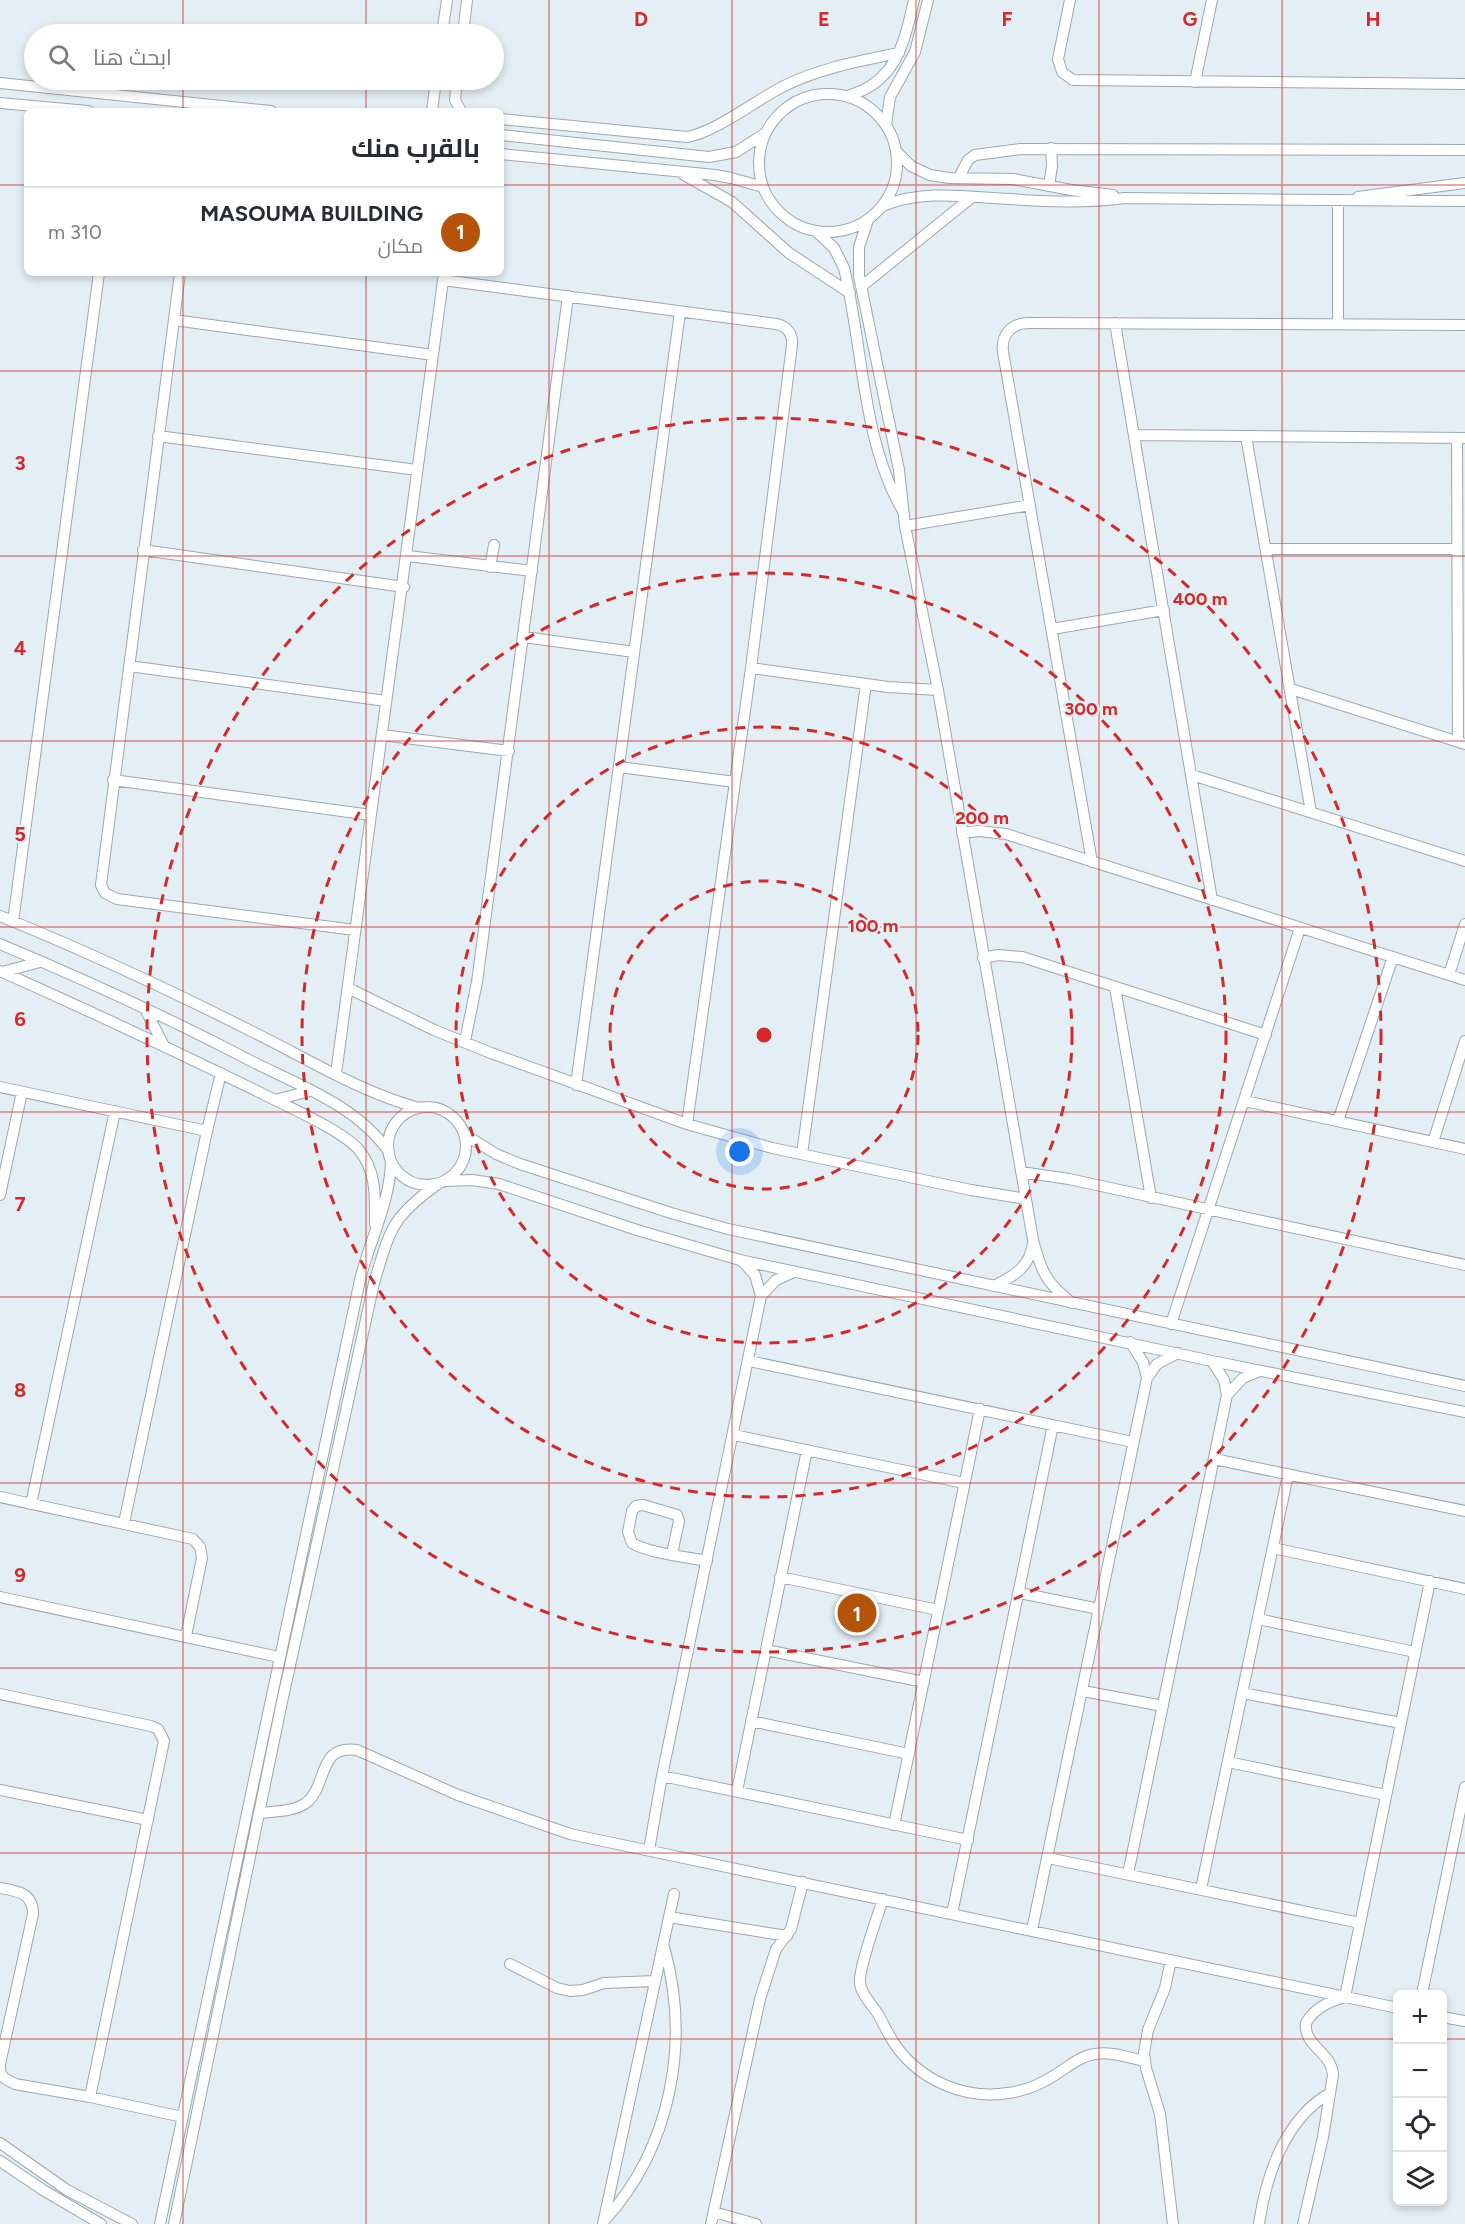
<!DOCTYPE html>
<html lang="ar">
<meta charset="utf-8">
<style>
body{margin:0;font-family:Figtree,Cairo,sans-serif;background:#f7f7f7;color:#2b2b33;direction:rtl}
.controls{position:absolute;right:18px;bottom:18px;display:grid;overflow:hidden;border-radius:9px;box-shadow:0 3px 9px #0003}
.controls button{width:54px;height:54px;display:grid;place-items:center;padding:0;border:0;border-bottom:2px solid #e1e1e2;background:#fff;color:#2b2b33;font:30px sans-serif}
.you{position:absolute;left:740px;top:1152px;width:21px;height:21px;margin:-15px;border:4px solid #fff;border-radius:50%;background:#1a73e8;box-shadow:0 0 0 9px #1a73e833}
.badge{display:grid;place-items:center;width:39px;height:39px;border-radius:50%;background:#b45309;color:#fff;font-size:20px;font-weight:700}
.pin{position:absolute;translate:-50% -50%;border:3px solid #fff;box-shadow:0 2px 6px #0006}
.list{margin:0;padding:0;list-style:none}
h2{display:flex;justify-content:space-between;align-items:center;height:78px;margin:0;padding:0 24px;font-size:26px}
h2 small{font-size:20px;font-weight:400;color:#7c7c81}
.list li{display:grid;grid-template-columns:39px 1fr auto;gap:18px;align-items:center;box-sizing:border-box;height:90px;padding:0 24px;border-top:2px solid #e1e1e2}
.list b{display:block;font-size:22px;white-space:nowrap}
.list p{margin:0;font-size:20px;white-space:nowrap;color:#7c7c81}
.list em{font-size:20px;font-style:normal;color:#7c7c81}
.icon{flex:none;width:33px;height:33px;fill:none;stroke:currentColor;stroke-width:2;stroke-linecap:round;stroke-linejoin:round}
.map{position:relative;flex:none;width:1465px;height:2224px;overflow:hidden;direction:ltr}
.search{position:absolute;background:#fff;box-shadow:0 3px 9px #0003;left:24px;top:24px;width:480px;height:66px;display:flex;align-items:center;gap:15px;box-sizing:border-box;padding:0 21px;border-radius:33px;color:#7c7c81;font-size:22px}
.panel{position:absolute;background:#fff;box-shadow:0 3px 9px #0003;left:24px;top:108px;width:480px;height:168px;border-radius:9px;direction:rtl}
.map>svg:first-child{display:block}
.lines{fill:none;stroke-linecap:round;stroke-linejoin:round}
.minor-casing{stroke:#9da8ae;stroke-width:12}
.minor{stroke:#fff;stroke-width:10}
.grid{fill:none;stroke:#d62828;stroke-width:1.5;stroke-opacity:0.55}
.ring{fill:none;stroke:#d62828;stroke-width:3;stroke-dasharray:10 8}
.grid-label{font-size:20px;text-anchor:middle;font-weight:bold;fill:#d62828;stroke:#e3eef5;stroke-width:5;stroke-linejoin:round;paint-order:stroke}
.centre{fill:#d62828;stroke:#e3eef5;stroke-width:3}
.ring-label{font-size:18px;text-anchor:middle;font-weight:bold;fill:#d62828;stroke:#e3eef5;stroke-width:5;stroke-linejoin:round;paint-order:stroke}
</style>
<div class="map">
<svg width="1465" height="2224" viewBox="0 0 1465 2224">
<rect width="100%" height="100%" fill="#e3eef5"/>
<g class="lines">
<defs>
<path id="minor" d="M1070 0 1058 59 1062 72 1073 80 1465 84
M442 34 447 0
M463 34 467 0
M457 80 455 100 461 111
M1195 82 1212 0
M0 83 271 111
M759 163a69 69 0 1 1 138 0a69 69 0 1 1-138 0Z
M847 96C896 83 904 44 914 0
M0 103 88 111
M432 111 436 80
M501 119 687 137C716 132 756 100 784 86 820 68 860 61 899 53
M886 125 890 97 915 52 928 0
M501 135 709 157 736 152 764 134
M896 151 911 166 930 175 949 178 1013 179 1071 190 1113 195
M501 154 715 175 731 178 763 187
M684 175 732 202 789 253 850 293
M959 177 968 160 975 155 1021 149 1465 150
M1049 186 1052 166 1051 148
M1358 197 1465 183
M883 206C923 189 968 197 1010 199 1048 202 1088 203 1125 198 1238 199 1352 201 1465 201
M868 220 859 247V276L899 470 905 526 938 690 1033 1240C1041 1271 1046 1283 1072 1303
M818 233 834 248 844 268C863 346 862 442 903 511
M180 273 101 885 105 893 117 899 355 930
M443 280 776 324C787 326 793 334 792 345L751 668 687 1124
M862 286 972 197
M174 320 433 355
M1115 323 1212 900
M1338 324V200
M1134 435 1465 438
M158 436 417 470
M1246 436 1311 812
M1457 438 1458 741
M905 526 1030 505
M1266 549H1457
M143 550 404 587
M408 556 532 571
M490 567 494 545
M1052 629 1164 610
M524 637 634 652
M129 666 386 701
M751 668 888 687 938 690
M1291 689 1465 744
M382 735 509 751
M619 767 735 782
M1192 775 1465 861
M113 780 371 815
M962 833 979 831 1006 834 1465 980
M1092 862 1003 352C1001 335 1011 323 1029 323L1465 325
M0 916C86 951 170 990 253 1032 308 1059 360 1092 419 1108
M13 922 99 273
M0 944C86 980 171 1019 253 1062 301 1086 357 1106 389 1152
M983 958 998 955 1022 957 1266 1035
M0 971C88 1010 175 1051 261 1093 286 1106 342 1130 359 1150 377 1172 375 1198 375 1224
M2 972 40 962
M1449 975 1465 924
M1115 987 1151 1198
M348 988 434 1030 491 1053 687 1124 772 1148 971 1190 1026 1199
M145 1009 164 1046
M465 1041 477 982 568 296
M336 1074C373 808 409 541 444 273
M576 1085 680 312
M0 1087 207 1131
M275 1100 310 1091
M1245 1101 1465 1149
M388 1146a39 39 0 1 1 78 0a39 39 0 1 1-78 0Z
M1338 1121 1393 957
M464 1134 496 1154 520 1164 671 1213 728 1229 1465 1386
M1433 1142 1465 1041
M802 1154 866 684
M1021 1172 1069 1179 1465 1265
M445 1181 472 1180 499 1184 637 1230 740 1260 1212 1361 1465 1412
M0 1195 22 1092
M994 1286C1014 1276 1030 1267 1033 1243
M761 1296 776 1280 794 1272
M1171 1324 1300 928
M1130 1342 1143 1362 1147 1378
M749 1361 1133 1442
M1227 1395 1243 1378 1260 1371
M734 1435 964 1483
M1214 1459 1465 1511
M0 1497 193 1539 200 1547 202 1558 186 1636
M31 1504 115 1111
M124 1523 207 1131 221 1073
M1273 1548 1465 1589
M672 1554 679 1521 677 1515 643 1505 636 1506 632 1511 628 1532 632 1543C648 1553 687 1557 707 1561
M780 1577 938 1610
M1020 1593 1099 1609
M0 1597 279 1657
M1258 1619 1415 1652
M766 1650 924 1682
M1083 1691 1163 1706
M1242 1693 1401 1723
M0 1694 151 1726 158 1729 164 1741 90 2097
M751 1721 909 1754
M1228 1762 1386 1795
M662 1776 968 1840
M0 1790 148 1820
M737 1791 807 1450
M260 1813C275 1811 293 1812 306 1803 328 1786 317 1744 357 1750L458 1795 570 1834 1398 2008
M894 1825 980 1409
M649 1850 662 1776 761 1296 755 1275 741 1260
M1048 1858 1360 1923
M1128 1874 1227 1395 1224 1380 1212 1361
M0 1888C18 1891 33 1893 33 1914L0 2064V2072L4 2078 15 2084 90 2097 183 2117
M1201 1889 1288 1475
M883 1899C878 1915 858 1970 860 1983 861 1994 872 2005 878 2014 884 2025 889 2036 896 2046 921 2081 966 2100 1008 2093 1025 2091 1041 2084 1055 2075 1068 2067 1080 2056 1095 2054 1111 2051 1129 2058 1145 2061
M952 1914 1053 1425
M669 1917 787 1936
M1032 1930 1147 1378 1157 1364 1178 1353
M1171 1960 1165 1988 1148 2030 1144 2053 1146 2068 1160 2114 1173 2224
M510 1964 557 1988 570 1991 583 1990 604 1983 655 1981
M1422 1994 1465 1787
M1442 2017 1465 2021
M0 2143 67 2190 132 2224
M0 2161 43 2190 101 2224
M714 2212 756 2224
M604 2221C671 2148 691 2042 664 1947
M160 2224 360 1280C370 1239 390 1203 391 1161
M174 2224 282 1702 374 1283C390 1230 391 1217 438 1184
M603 2224 674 1894
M711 2224 760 1999 776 1949 791 1929 803 1882
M1259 2224C1266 2175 1285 2119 1330 2093
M1303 2224 1323 2137 1333 2075C1332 2052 1303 2046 1306 2023 1314 2008 1330 2001 1345 1997L1430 1581"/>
</defs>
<!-- minor casing -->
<use href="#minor" class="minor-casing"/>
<!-- minor -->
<use href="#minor" class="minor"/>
</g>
<!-- grid -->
<path class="grid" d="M183 0V34M366 0V34M549 0V2224M732 0V2224M916 0V2224M1099 0V2224M1282 0V2224M183 80V111M366 80V111M0 185H27M501 185H1465M183 273V2224M366 273V2224M0 371H1465M0 556H1465M0 741H1465M0 927H1465M0 1112H1465M0 1297H1465M0 1483H1465M0 1668H1465M0 1853H1465M0 2039H1398M1442 2039H1465"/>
<!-- distance rings -->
<g class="ring">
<circle cx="764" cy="1035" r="154"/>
<circle cx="764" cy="1035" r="308"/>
<circle cx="764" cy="1035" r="462"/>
<circle cx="764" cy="1035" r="617"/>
</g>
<g class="grid-label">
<text x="641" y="26">D</text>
<text x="824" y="26">E</text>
<text x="1007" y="26">F</text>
<text x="1190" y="26">G</text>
<text x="1373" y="26">H</text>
<text x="20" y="470">3</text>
<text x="20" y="655">4</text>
<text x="20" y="841">5</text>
<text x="20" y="1026">6</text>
<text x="20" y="1211">7</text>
<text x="20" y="1397">8</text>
<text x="20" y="1582">9</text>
</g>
<circle cx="764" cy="1035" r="9" class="centre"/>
<g class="ring-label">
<text x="1200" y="605">400 m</text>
<text x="1091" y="715">300 m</text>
<text x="982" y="824">200 m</text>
<text x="873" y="932">100 m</text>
</g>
</svg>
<div class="controls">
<button>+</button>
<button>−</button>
<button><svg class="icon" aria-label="locate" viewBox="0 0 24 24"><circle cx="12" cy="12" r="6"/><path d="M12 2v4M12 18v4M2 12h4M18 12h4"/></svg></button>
<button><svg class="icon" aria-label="layers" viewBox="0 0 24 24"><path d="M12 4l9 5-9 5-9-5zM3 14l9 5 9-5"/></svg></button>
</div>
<div class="you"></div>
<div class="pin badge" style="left:857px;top:1613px">1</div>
<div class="search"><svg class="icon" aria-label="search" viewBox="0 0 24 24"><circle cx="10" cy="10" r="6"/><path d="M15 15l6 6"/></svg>ابحث هنا</div>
<section class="panel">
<h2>بالقرب منك<small></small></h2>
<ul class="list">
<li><span class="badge">1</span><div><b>MASOUMA BUILDING</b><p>مكان</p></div><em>310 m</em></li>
</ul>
</section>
</div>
